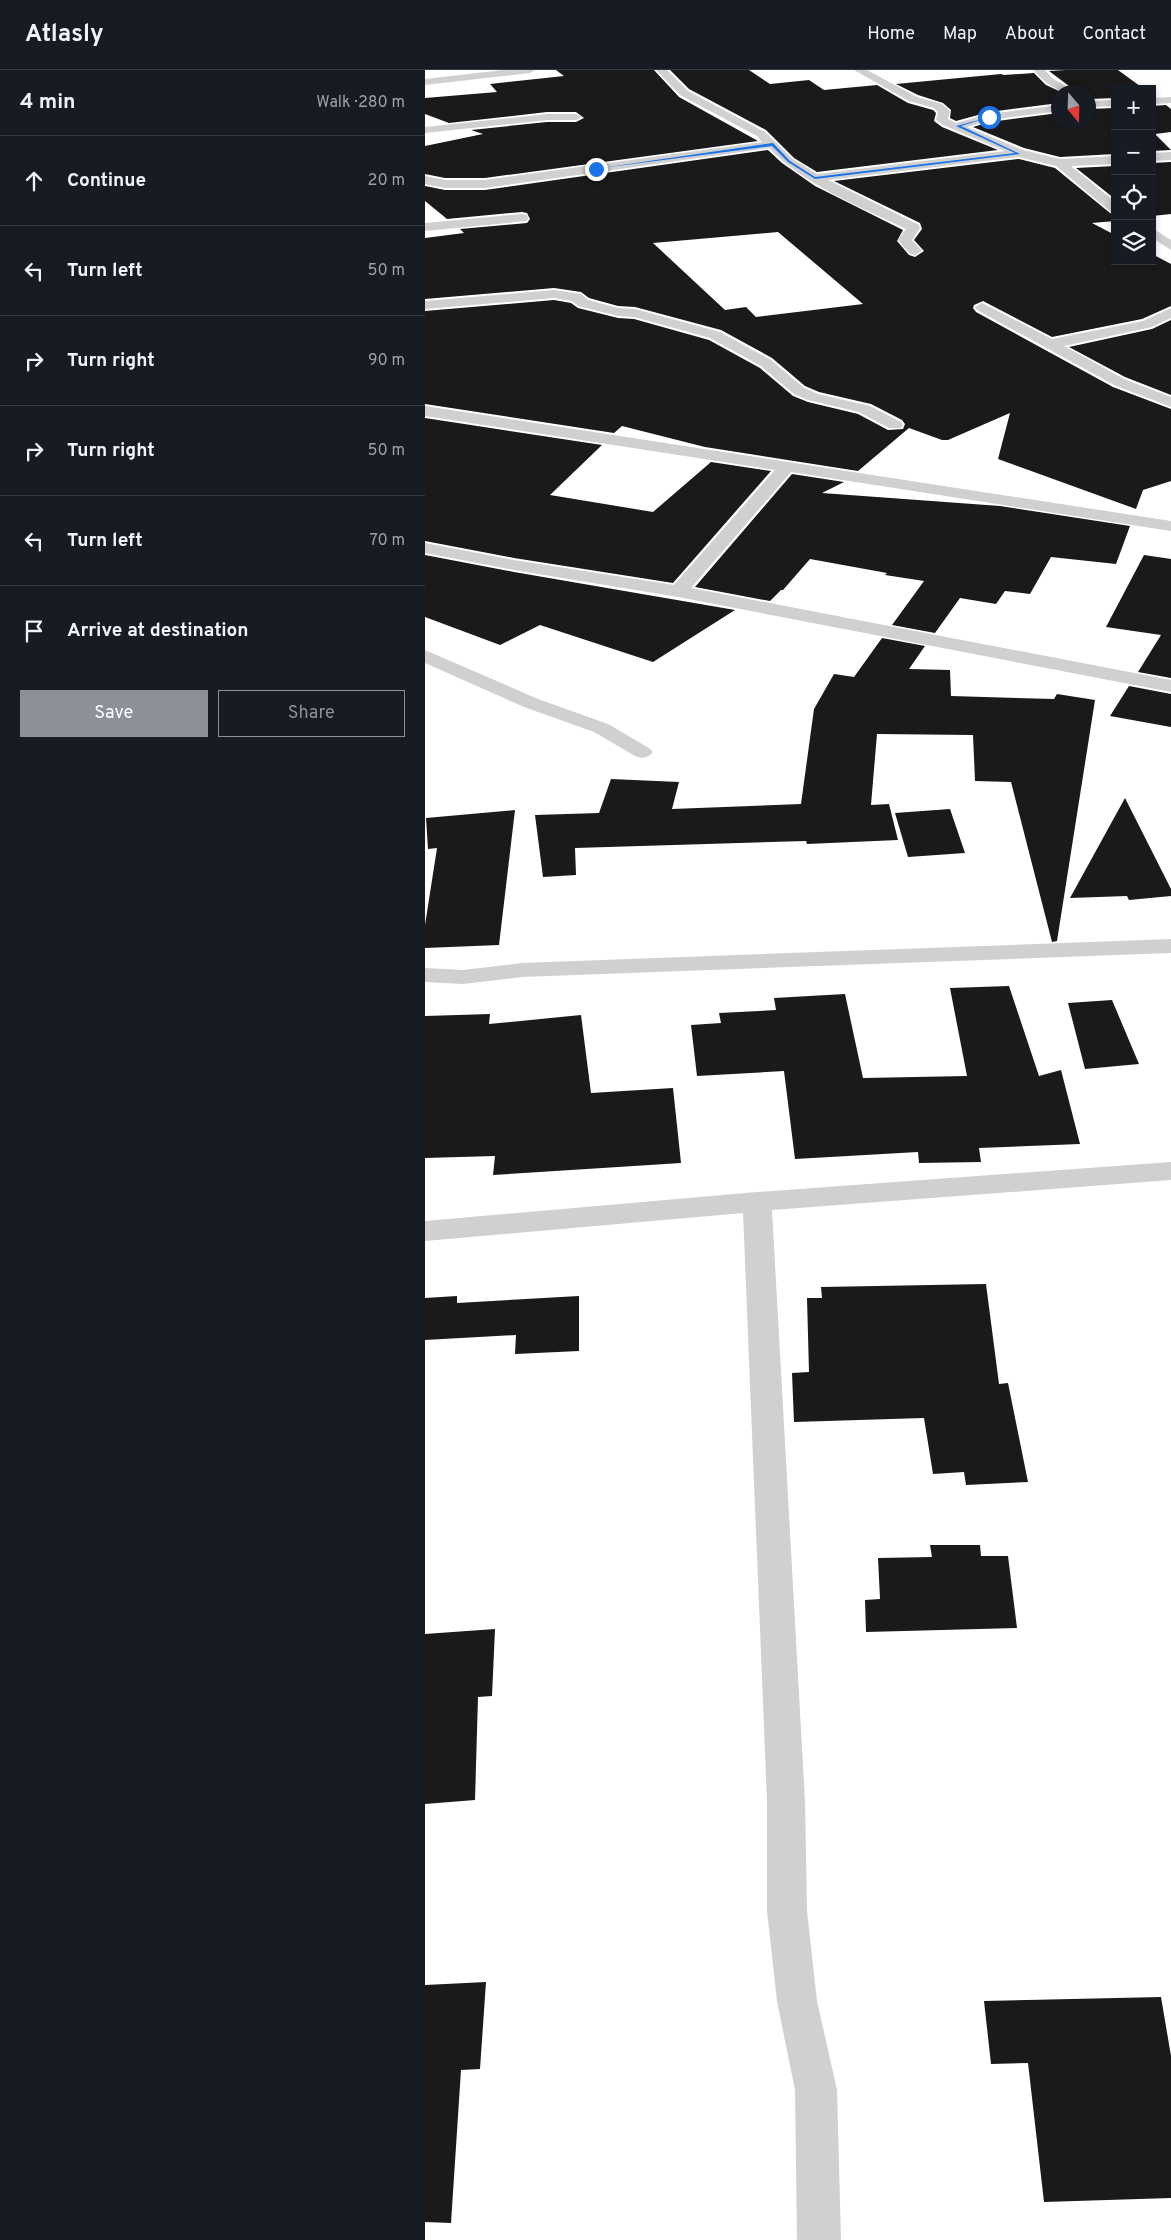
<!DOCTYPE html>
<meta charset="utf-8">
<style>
body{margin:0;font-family:Overpass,sans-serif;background:#242831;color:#f1f3f6}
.controls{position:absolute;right:15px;top:15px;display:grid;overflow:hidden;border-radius:0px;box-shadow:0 2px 8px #0003}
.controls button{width:45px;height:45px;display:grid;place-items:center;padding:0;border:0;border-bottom:1px solid #363941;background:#171b24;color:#f1f3f6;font:25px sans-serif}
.compass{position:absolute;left:626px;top:15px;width:45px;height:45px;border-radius:50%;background:#171b24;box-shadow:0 2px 8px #0003;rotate:161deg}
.stop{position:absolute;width:15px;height:15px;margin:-11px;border:4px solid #1a73e8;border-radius:50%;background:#fff}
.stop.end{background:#1a73e8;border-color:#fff;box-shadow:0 1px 5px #0008}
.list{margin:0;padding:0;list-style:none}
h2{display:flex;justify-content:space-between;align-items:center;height:65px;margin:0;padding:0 20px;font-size:21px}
h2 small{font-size:16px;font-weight:400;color:#9ea1a6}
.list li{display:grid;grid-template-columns:32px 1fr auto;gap:15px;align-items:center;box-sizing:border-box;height:90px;padding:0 20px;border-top:1px solid #363941}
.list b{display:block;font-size:19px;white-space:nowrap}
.list em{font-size:16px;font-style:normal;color:#9ea1a6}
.actions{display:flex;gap:10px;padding:15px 20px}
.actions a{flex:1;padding:11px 0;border:1px solid #8c9099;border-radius:0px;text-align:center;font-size:18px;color:#8c9099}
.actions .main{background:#8c9099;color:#fff}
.icon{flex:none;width:28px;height:28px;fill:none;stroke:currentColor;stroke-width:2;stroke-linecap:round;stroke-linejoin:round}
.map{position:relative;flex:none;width:746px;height:2170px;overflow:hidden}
header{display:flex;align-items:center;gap:30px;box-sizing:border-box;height:70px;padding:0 25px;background:#171b24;border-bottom:1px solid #363941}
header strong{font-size:24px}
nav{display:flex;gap:28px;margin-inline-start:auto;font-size:18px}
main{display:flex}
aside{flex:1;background:#171b24}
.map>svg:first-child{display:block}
.building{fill:#1a1a1a;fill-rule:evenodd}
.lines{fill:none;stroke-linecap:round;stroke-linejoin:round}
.street{fill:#d0d0d0;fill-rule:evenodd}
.route{fill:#1a73e8}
</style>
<header>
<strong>Atlasly</strong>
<nav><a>Home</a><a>Map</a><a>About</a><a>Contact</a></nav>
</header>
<main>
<aside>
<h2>4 min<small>Walk · 280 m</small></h2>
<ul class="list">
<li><svg class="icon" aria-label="ahead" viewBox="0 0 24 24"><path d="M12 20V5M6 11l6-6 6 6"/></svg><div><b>Continue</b></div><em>20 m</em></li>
<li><svg class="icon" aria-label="left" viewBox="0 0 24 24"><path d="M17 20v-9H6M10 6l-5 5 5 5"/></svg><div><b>Turn left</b></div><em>50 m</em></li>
<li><svg class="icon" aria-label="right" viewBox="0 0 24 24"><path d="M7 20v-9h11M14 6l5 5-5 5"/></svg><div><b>Turn right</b></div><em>90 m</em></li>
<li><svg class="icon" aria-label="right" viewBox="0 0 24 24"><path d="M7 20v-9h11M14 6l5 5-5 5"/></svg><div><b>Turn right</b></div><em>50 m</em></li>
<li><svg class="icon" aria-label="left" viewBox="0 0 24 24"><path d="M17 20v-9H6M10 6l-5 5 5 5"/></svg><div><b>Turn left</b></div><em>70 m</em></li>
<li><svg class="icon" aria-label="arrive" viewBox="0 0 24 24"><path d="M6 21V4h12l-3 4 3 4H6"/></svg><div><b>Arrive at destination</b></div></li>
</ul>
<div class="actions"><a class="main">Save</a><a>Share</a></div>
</aside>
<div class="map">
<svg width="746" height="2170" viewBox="0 0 746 2170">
<rect width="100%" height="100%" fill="#fff"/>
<!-- building -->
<path class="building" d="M131 0H229L254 27 333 71 60 108H20L0 104V76L58 64 46 60 122 52H151L159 48 151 42H122L24 53 0 44V28L72 22 65 14 139 6Z
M245 0H324L345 14 384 10 399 20 452 15 483 33 508 40 511 43 509 51 517 57 573 80 392 102 369 88 341 60 264 19Z
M641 0H693L719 19H690V28L664 29V22H652L624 1Z
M609 3 621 15 636 22H634V33L564 42 531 51 525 48 526 40 518 33 493 25 471 14 576 4 579 5Z
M741 35 746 39V62L730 64 746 80 727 81V36Z
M690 38V84L635 87 599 78 548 57 565 52 634 43V52H664V39Z
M343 80 357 93 390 116 478 160 472 171 484 185 490 187 499 181 489 170 497 159 495 153 409 111 594 89 630 98 685 143 690 145V151L667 153 690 165V191H727V184L746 194V236L717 249 627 267 558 231 549 235 548 238 551 242 688 317 746 339V411L718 420 711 439 573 389 585 343 523 370H517L484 358 433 401 280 377 197 356 189 363 0 334V241L129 230 146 233 153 238 193 248 209 249 284 270 335 298 368 326 383 332 433 344 463 360 478 359 480 354 477 350 446 334 394 322 380 316 347 288 296 260 210 237 193 236 164 228 156 222 129 218 0 229V168L39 163 35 159 102 153 105 149 102 143 97 142 22 149 0 131V116L20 120H60ZM353 162 438 234 331 247 321 237 300 240 228 173Z
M746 92V144L727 146V93Z
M690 96V129L651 98Z
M746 250V325L700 307 644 277 727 259Z
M0 348 177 375 125 425 228 442 286 392 346 401 248 513 89 488 0 471Z
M367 404 419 412 397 423 575 436 705 456 691 494 626 487 605 524 580 521 571 534 535 528 510 563 467 555 499 511 460 505 462 503 385 489 358 520H356L345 531 270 517Z
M0 485 89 502 310 540 228 592 115 555 75 575 0 547Z
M719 485 746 489V608L713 602 736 565 681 557Z
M457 568 500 576 484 599 525 600 526 626 629 629 632 624 670 630 632 871 627 872 586 712 550 711 548 665 452 664 446 735 464 734 473 770 382 774 381 771 150 778 151 805 118 807 110 745 174 743 186 709 254 712 247 739 376 734 389 639 409 604 429 607Z
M704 616 746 624V657L685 646Z
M700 728 746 819V826L704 830 702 826 645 828Z
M525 739 540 783 483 787 470 743Z
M90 740 74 875 0 878V855L12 778 3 779 1 748Z
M584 916 614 1006 636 1000 655 1074 554 1078 556 1092 494 1093 493 1082 370 1089 359 1001 272 1006 266 955 296 953 294 943 351 940 349 928 420 924 438 1008 542 1006 525 918Z
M687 930 714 994 660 999 643 933Z
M65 944 64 954 156 945 166 1023 248 1018 256 1093 68 1105 70 1086 0 1088V946Z
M561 1214 574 1314 583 1313 603 1412 541 1415 539 1402 508 1404 499 1348 369 1352 367 1303 384 1302 382 1228H397L396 1217Z
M32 1226V1233L154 1226V1281L90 1284 91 1265 0 1270V1228Z
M505 1475H555L556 1486H583L592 1558 441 1562 440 1530 455 1529 453 1488 507 1487Z
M70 1559 67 1626 53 1627 50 1730 0 1734V1564Z
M61 1912 55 1999 36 2000 26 2153 0 2152V1915Z
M736 1927 746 1986V2128L619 2132 603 1993 566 1994 559 1931Z"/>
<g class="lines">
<!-- street -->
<path class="street" d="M78 0H110L105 3 0 15V9Z
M231 0H242L263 21 340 62 368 89 392 104 580 81 518 55 511 50 513 42 509 38 484 31 429 0H442L492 27 517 34 525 41 523 49 531 53 564 44 634 35V41L565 50 542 57 598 80 635 89 690 86V94L646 96 690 132V143L686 142 631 96 594 87 403 110 494 155 495 158 487 170 497 181 490 185 485 184 473 170 481 159C434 136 381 116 344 78L60 118H20L0 114V106L20 110H60L337 72 332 66 255 25Z
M609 0H620L627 8 650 22C633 24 619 13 609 0Z
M746 27V33L727 34V28Z
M690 30V36L664 37V31Z
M122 44H151L157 47 151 50H122L0 63V57Z
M746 82V90L727 91V83Z
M97 144 102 145 103 148 102 151 0 161V153Z
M727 158 746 170V180L727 168Z
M129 220 156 224 163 230 193 238 210 239 295 262 346 290 379 318 393 324 445 336 476 352 478 355 476 358H464L434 342 383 330 369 324 336 296 285 268 209 247 193 246 153 236 147 231 129 228 0 239V231Z
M557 233 627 269 718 251 746 238V248L727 257 639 276 699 309 746 327V337L689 315 552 240 550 237Z
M0 336 746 451V461L366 402 266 518 746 610V622L253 527 89 500 0 483V473L89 490 249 515 350 400 0 346Z
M0 580 113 629 183 654 224 678 228 682 224 686 217 688 210 686 169 662 99 637 0 593Z
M746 869V883L97 907 38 914 0 912V898L38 900 97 893Z
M746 1092V1110L347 1140 380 1731 382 1841 392 1931 412 2020 416 2170H372L370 2020 352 1931 342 1841V1731L318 1143 0 1171V1151L332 1122Z"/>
</g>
<!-- route -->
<path class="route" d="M565 47 536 56 595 84 390 109 363 92 347 76 169 99 348 73 365 91 390 107 590 83 531 56Z"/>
</svg>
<div class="controls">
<button>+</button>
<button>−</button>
<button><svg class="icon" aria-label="locate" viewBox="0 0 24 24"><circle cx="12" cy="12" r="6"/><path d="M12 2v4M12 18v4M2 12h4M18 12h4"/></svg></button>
<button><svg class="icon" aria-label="layers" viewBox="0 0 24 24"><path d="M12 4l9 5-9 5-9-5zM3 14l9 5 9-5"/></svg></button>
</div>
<svg class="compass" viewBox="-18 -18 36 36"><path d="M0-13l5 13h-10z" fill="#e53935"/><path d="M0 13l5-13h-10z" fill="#9ea1a6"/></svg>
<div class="stop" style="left:564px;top:47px"></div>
<div class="stop end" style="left:171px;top:99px"></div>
</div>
</main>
